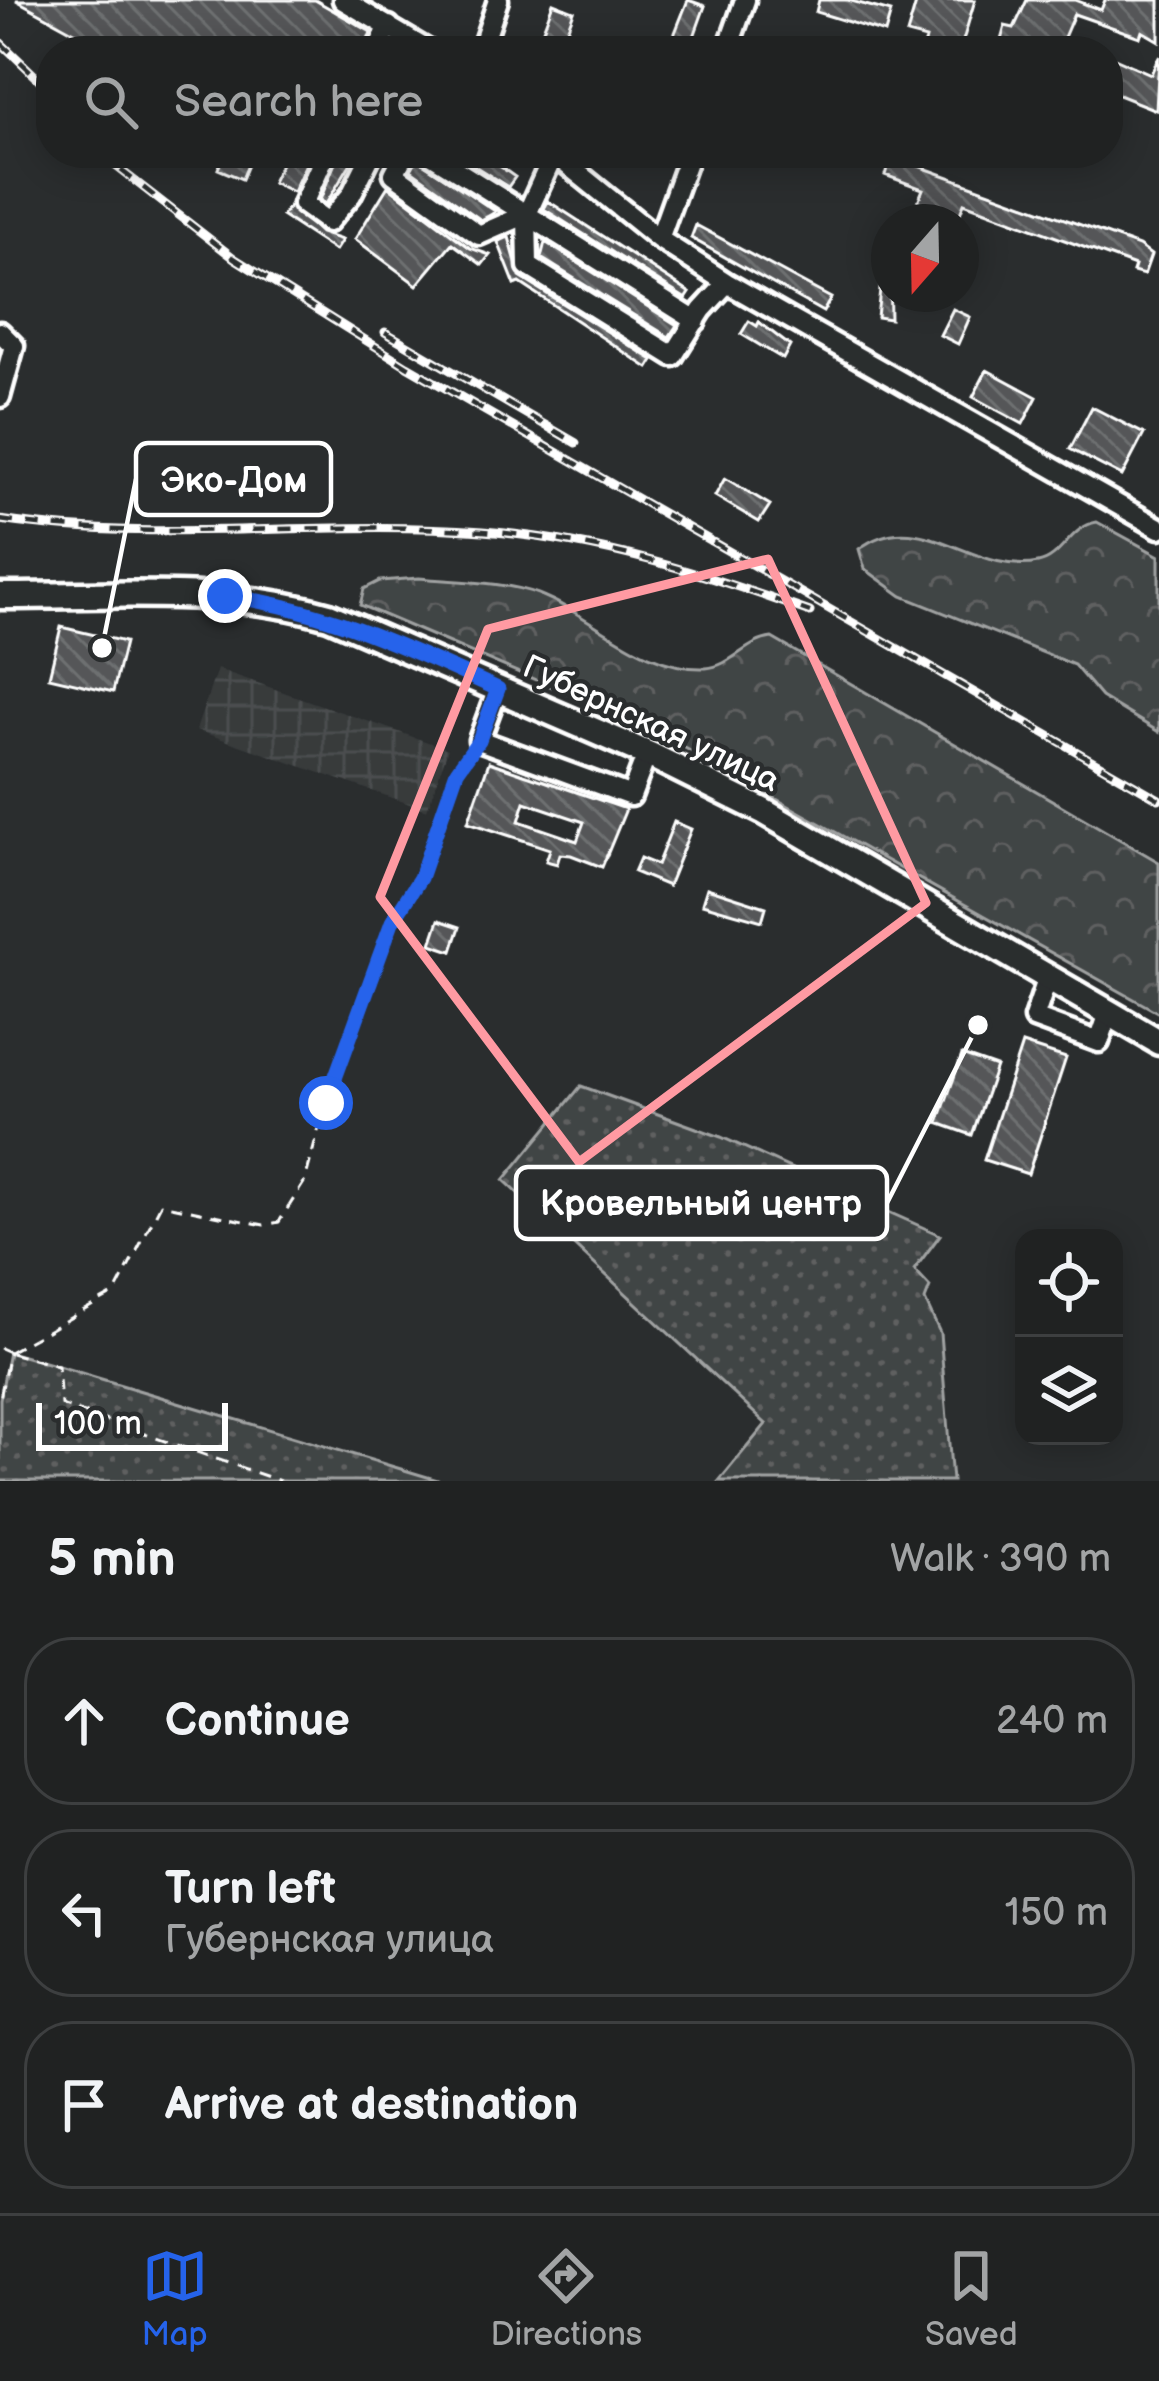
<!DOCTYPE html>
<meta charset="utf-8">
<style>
body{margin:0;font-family:"Balsamiq Sans",sans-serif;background:#282a2a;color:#f1f3f6}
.controls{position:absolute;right:36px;bottom:36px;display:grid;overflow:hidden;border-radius:24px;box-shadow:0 6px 30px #0003}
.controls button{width:108px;height:108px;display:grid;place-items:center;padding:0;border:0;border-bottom:3px solid #3d3f40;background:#202222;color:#f1f3f6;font:60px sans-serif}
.compass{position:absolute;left:871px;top:204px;width:108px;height:108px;border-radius:50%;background:#202222;box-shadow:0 6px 30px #0003;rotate:200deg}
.scale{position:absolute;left:36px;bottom:30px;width:192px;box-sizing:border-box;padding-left:12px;border:6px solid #fff;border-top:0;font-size:33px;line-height:42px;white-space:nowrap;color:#fff;-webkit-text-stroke:9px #2a2d2e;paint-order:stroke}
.stop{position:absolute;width:36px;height:36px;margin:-27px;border:9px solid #2563eb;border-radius:50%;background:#fff}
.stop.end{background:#2563eb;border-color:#fff;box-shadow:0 3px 12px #0008}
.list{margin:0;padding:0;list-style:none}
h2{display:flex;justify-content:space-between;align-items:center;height:156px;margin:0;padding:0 48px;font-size:51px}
h2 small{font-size:39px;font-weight:400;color:#a2a4a5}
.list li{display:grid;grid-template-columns:78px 1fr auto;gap:36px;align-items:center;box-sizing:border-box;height:168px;margin:0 24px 24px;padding:0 24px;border:3px solid #3d3f40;border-radius:48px}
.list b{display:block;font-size:45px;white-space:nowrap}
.list p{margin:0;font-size:39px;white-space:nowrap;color:#a2a4a5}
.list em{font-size:39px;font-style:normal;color:#a2a4a5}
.icon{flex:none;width:66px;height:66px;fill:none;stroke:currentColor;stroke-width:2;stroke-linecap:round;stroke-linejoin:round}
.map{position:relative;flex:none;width:1159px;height:1481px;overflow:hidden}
.search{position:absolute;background:#202222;box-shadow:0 6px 30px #0003;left:36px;right:36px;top:36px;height:132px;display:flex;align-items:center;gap:30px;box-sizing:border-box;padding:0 42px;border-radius:48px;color:#a2a4a5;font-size:45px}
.sheet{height:732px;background:#202222}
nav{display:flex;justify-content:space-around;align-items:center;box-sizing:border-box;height:168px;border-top:3px solid #3d3f40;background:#202222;font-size:33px;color:#a2a4a5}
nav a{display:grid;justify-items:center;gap:6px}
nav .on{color:#2563eb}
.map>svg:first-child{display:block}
.industrial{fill:url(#industrial-grid)}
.green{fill:url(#green-dots);stroke:#a0a2a2;stroke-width:3}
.forest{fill:url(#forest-crowns);stroke:#a0a2a2;stroke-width:3}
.building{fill:url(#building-back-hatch);stroke:#fff;stroke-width:3;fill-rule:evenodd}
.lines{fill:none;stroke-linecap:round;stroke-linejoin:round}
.minor-casing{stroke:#fff;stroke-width:27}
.major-casing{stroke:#fff;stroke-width:33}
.path{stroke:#fff;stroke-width:3;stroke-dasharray:12 9;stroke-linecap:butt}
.minor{stroke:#2a2d2e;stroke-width:18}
.major{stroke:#2a2d2e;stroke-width:24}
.rail-casing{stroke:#fff;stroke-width:9}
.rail{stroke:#2a2d2e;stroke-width:4.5;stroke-dasharray:14;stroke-linecap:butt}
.route{stroke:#2563eb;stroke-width:15}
.marked{fill:none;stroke:#ff9aa2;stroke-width:9;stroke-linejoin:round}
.labels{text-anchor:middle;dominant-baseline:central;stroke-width:9;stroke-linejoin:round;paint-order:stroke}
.street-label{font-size:33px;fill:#fff;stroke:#2a2d2e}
.leader{fill:none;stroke:#fff;stroke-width:4.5}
.callout-dot{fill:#fff;stroke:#2a2d2e;stroke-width:4.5}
.callout{fill:#2a2d2e;stroke:#fff;stroke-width:4.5}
.callout-label{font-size:36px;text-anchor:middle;font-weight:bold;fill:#fff}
</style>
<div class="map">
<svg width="1159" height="1481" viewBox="0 0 1159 1481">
<defs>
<pattern id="industrial-grid" width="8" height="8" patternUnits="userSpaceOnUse" patternTransform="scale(3)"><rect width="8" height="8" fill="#373a3b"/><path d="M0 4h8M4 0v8" fill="none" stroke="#4b4e4f"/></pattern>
<pattern id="green-dots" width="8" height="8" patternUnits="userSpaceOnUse" patternTransform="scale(3)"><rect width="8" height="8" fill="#414445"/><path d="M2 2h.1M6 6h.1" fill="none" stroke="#5e6061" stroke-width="1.8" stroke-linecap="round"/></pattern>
<pattern id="forest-crowns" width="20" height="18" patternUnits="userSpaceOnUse" patternTransform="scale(3)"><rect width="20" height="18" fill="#414445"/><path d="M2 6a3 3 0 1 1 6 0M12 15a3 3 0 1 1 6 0" fill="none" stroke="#5e6061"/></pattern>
<pattern id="building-back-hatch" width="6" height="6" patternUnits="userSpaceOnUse" patternTransform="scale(3)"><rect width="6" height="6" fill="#555758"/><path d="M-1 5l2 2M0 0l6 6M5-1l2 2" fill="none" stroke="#6e7071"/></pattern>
</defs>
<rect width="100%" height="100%" fill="#2a2d2e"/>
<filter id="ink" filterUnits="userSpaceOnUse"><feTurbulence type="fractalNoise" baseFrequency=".00833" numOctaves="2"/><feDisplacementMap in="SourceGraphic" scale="24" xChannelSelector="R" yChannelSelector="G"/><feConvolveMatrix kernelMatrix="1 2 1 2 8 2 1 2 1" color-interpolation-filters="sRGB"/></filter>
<g filter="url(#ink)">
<!-- industrial -->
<path class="industrial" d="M217 669 448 749 427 810 196 730Z"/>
<!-- green -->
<path class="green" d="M581 1086 721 1137 940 1235 914 1270 930 1287 925 1300 940 1333 952 1481H719L766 1424 504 1180Z
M9 1352 58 1366 441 1481H0V1399Z"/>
<!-- forest -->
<path class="forest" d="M1097 522 1159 556V732L1101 697 1074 665 902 596 865 569 859 549C919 502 973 576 1038 563 1063 558 1069 527 1097 522Z
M419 578C457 582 503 581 538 594 593 615 642 671 706 668 732 666 746 641 772 638L1159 862V1013L651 729 360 605 364 589 380 581Z"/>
<!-- building -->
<path class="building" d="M16 0H315L371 32 364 51H71L78 34Z
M688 0 705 6 691 45 673 38Z
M819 0H848L891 12 885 33 816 12Z
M917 0H975L960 51H923L926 39 907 34Z
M1027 0H1075L1101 10 1105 0H1159V41L1142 31 1140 37 1074 14 1062 42 1082 51H1005L1006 46 1000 44 1005 26 1014 28Z
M553 3 574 11 559 51H535Z
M1108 55 1151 74 1159 56 1156 110 1108 91Z
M224 153H253L242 179 218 169Z
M286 153H311L293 192 272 182Z
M339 153H357L326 204 320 200Z
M454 153H481L515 177 508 187Z
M891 156 1139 246 1151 255 1144 275 1133 272 1135 266 964 203 957 222 912 216 923 189 885 175Z
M417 159 495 211 492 214 481 220 411 170Z
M388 186 470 248 490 255 482 265 452 243 417 285 355 239Z
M548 201 690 293 686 299 544 209Z
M290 205 320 233 342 240 335 251 282 216Z
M696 225 831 298 823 312 691 238Z
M509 237 520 277 653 360 648 368 520 283 515 285 498 242Z
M545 242 677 325 669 337 541 258Z
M882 271 889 272 890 319 877 317Z
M953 309 970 317 958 344 940 335Z
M749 321 757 326 759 322 790 346 783 359 741 334Z
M987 370 1037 397 1023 424 973 397Z
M1092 407 1144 434 1122 476 1070 449Z
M725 478 770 505 759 522 715 496Z
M61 627 125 642 113 692 49 677Z
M489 762 626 809 602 867 571 855 560 854 557 864 546 861 550 849 468 822ZM525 802 584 822 577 841 519 821Z
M674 822 691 829 668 886 634 872 640 858 657 865Z
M707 888 766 907 762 921 702 904Z
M439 920 460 927 452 951 431 944Z
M1022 1044 1066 1058 1028 1174 984 1160Z
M962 1055 996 1067 972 1135 938 1123Z"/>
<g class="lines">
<defs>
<path id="minor" d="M343 0 429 51
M377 51 389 26
M481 51 498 0
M727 51 745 0
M326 153 303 204 328 222 351 195 372 153
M405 153 394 174 479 235 527 214
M429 153 696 321
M553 153 659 239 727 283 1159 528
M554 154 527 214 528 266 673 356 702 310 727 283
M659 239 690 153
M0 332 14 346 0 397
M498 689 479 740 631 796 647 754
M1048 977 1034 1018 1099 1042 1109 1013"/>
<path id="major" d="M0 596C110 596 223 586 329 616L650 755 763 811 1159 1042"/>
</defs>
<!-- minor casing -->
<use href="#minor" class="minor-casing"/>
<!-- major casing -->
<use href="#major" class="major-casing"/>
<!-- path -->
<path class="path" d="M0 1348 9 1352 0 1399
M9 1352 115 1293 161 1204 264 1225 279 1222 305 1181 330 1086 392 922 420 878 457 771 471 751
M11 1353 58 1366 61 1405 280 1481"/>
<!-- minor -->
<use href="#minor" class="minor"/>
<!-- major -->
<use href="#major" class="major"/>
<defs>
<path id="rail" d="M0 42 51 91
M99 153 234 258 407 366 1159 799
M385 332 576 443
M0 520C160 544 322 519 483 531 599 540 702 573 810 612"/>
</defs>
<!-- rail casing -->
<use href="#rail" class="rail-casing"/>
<!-- rail -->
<use href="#rail" class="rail"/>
</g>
</g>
<g class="lines" filter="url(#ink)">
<!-- route -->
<path class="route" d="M225 596C323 607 409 649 498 689L479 740 457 771 420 878 392 922 326 1103"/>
</g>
<!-- marked area -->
<path class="marked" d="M768 559 926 903 579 1162 380 897 488 629Z"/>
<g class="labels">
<!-- street labels -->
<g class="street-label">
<text transform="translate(651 724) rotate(25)">Губернская улица</text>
</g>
</g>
<!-- callouts -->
<path class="leader" d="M102 648L136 479M978 1025L887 1203"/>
<g class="callout-dot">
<circle cx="102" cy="648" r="12"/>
<circle cx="978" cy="1025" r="12"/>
</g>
<g class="callout">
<rect x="136" y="443" width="195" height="72" rx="12"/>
<rect x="516" y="1167" width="371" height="72" rx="12"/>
</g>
<g class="callout-label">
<text x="234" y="492">Эко-Дом</text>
<text x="701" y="1215">Кровельный центр</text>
</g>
</svg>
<div class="controls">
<button><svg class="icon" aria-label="locate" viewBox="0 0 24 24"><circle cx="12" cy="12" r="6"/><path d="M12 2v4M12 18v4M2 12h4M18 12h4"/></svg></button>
<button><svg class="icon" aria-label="layers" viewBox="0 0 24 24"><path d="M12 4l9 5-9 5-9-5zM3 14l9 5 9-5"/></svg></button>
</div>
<svg class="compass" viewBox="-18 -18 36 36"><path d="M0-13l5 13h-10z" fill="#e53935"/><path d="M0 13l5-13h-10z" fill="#a2a4a5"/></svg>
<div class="scale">100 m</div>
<div class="stop" style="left:326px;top:1103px"></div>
<div class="stop end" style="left:225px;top:596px"></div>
<div class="search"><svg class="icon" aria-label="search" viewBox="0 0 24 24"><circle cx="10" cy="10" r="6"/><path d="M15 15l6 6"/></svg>Search here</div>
</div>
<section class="sheet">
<h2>5 min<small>Walk · 390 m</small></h2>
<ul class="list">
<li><svg class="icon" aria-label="ahead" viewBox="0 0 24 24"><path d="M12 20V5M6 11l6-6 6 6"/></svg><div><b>Continue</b></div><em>240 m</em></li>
<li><svg class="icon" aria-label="left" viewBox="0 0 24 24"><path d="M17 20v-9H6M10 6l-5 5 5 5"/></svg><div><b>Turn left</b><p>Губернская улица</p></div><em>150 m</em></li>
<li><svg class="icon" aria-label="arrive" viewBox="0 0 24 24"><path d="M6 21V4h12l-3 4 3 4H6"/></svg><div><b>Arrive at destination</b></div></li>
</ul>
</section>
<nav>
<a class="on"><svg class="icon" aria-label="map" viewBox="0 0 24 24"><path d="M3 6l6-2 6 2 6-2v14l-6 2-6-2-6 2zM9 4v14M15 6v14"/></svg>Map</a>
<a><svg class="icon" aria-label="directions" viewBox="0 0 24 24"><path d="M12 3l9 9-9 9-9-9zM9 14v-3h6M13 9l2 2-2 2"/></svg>Directions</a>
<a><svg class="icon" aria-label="saved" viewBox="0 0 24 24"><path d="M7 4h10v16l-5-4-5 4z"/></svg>Saved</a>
</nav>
